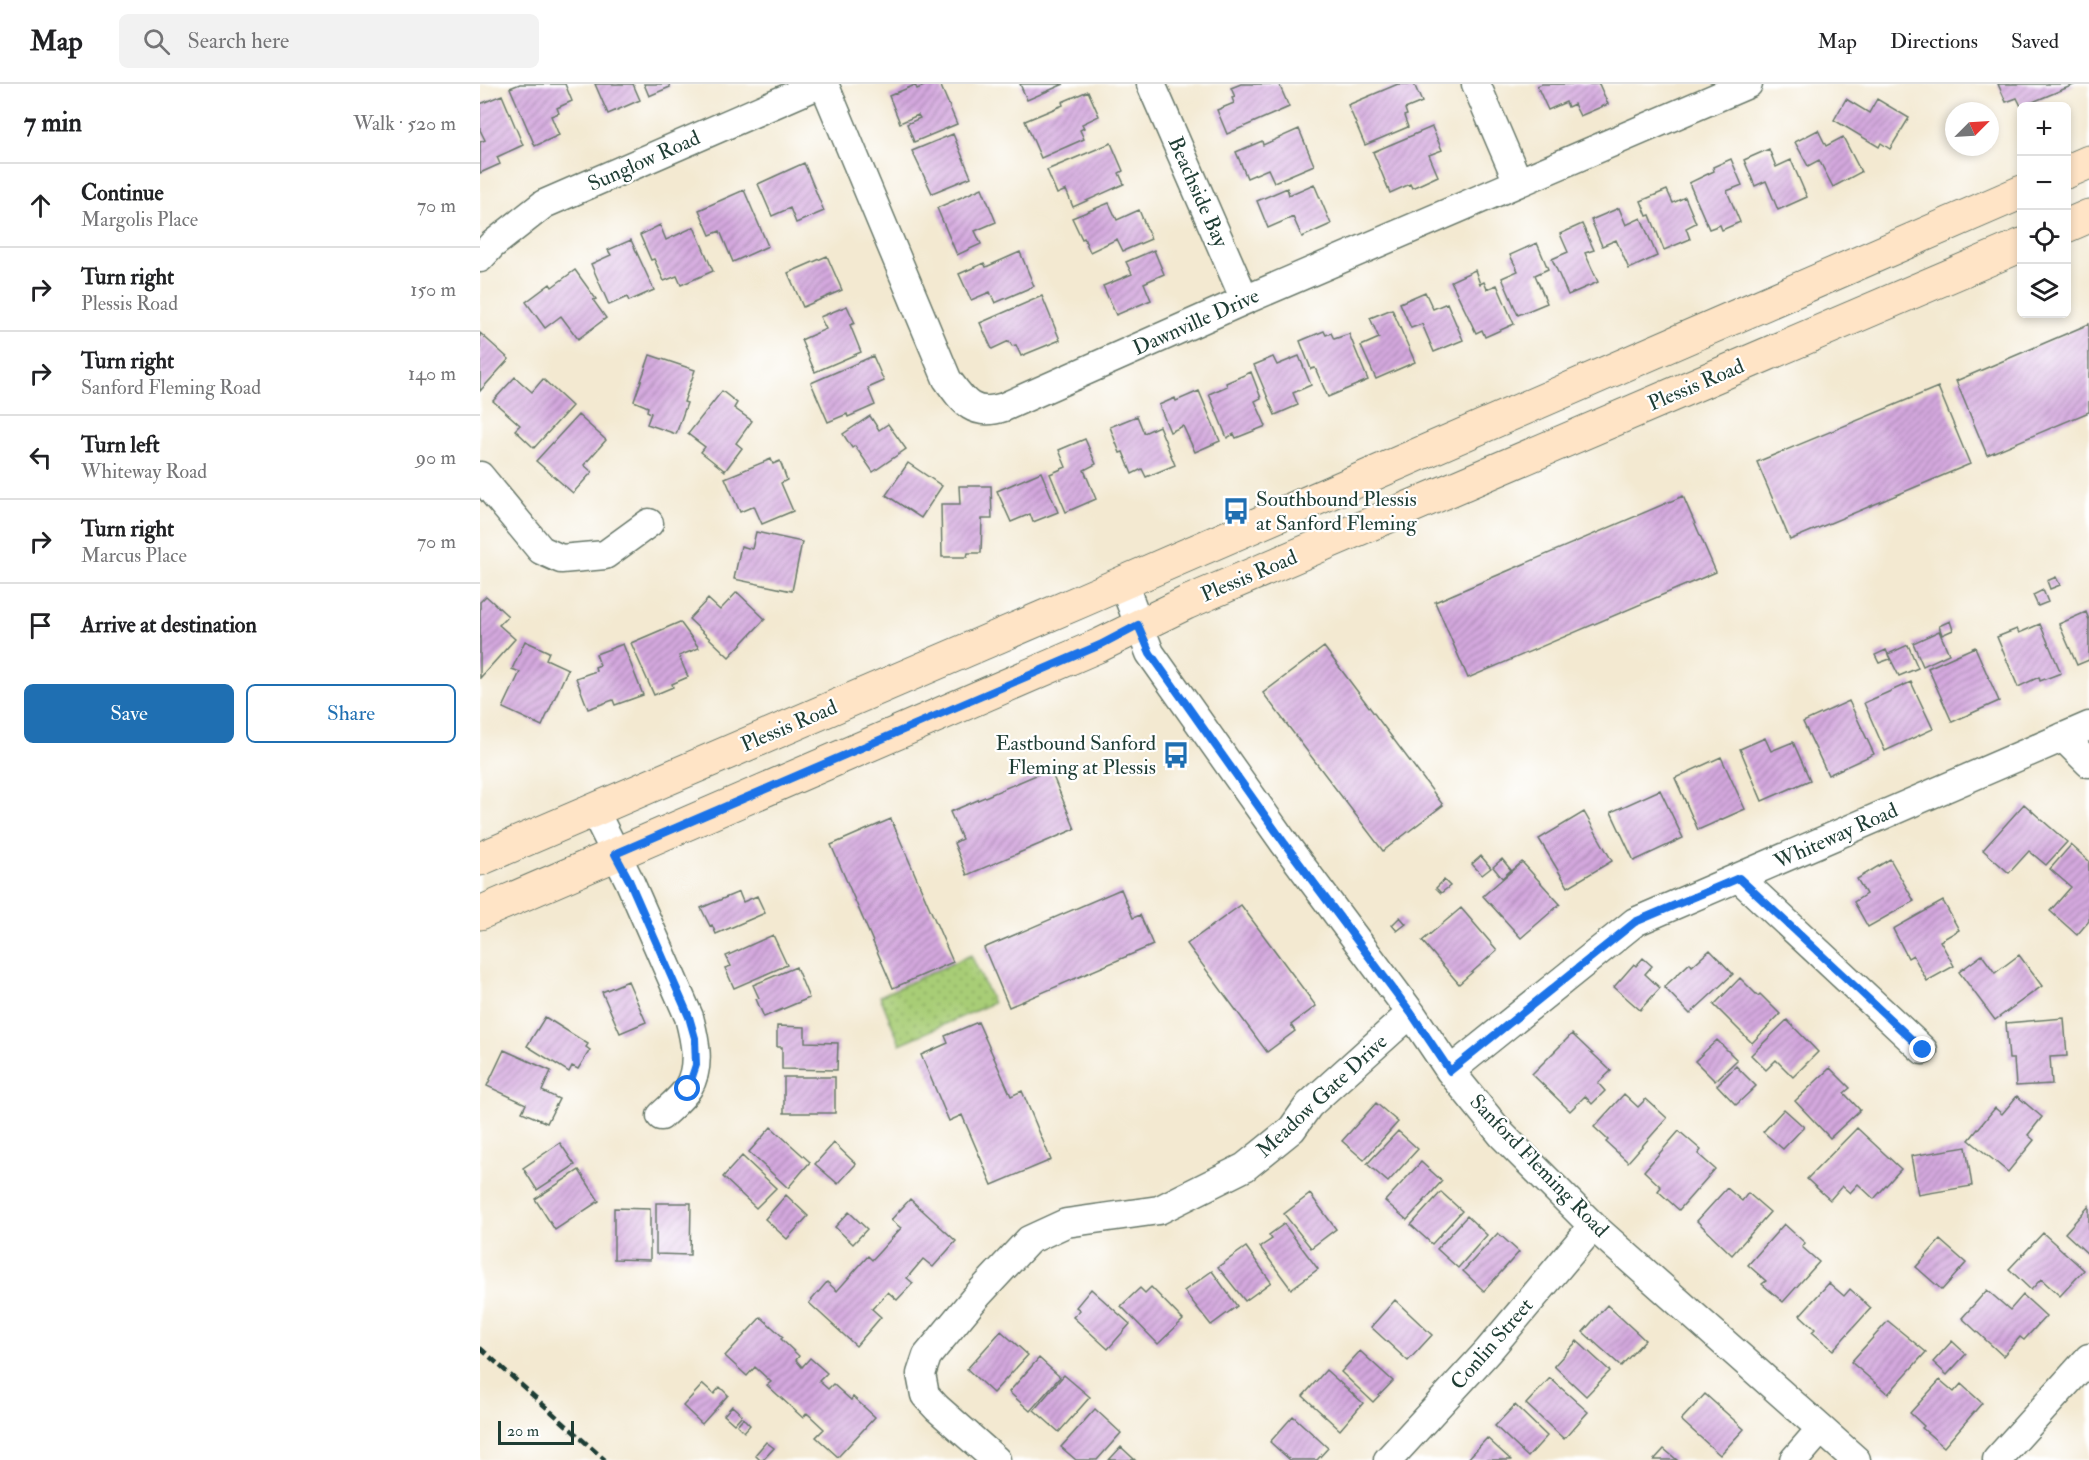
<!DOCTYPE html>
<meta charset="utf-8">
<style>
body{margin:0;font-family:"IM FELL Double Pica",serif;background:#f2f2f2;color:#202124}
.controls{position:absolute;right:18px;top:18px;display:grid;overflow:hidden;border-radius:9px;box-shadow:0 3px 9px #0003}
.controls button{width:54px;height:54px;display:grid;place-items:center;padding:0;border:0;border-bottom:2px solid #e0e0e0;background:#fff;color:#202124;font:30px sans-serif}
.compass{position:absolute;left:1465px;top:18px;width:54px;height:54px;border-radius:50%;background:#fff;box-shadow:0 3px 9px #0003;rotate:66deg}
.scale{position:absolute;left:18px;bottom:15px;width:76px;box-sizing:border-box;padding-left:6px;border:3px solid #1f3d34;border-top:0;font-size:16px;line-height:21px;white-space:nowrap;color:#1f3d34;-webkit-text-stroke:4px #fff;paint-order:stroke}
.stop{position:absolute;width:18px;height:18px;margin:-14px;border:4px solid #1a73e8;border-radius:50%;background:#fff}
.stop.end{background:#1a73e8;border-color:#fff;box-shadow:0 2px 6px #0008}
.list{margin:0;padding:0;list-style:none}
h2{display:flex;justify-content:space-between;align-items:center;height:78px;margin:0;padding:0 24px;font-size:26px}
h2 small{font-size:20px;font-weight:400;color:#757577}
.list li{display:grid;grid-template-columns:39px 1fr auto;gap:18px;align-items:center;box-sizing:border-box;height:84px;padding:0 24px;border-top:2px solid #e0e0e0}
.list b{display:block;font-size:22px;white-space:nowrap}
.list p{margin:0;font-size:20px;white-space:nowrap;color:#757577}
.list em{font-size:20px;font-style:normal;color:#757577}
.actions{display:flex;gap:12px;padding:18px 24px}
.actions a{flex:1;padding:14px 0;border:2px solid #1f6fb2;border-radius:9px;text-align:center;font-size:21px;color:#1f6fb2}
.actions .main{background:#1f6fb2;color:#fff}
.icon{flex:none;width:33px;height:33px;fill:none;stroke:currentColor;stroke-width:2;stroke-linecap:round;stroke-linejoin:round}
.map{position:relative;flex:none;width:1609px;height:1376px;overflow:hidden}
header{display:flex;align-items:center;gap:36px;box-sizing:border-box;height:84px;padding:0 30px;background:#fff;border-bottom:2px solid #e0e0e0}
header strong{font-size:28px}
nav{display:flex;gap:33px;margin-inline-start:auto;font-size:21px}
.search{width:420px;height:54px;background:#f2f2f2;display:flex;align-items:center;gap:15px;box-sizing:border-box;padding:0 21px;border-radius:9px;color:#757577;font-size:22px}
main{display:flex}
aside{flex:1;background:#fff}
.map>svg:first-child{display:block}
.grass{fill:url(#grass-dots);stroke:#648555;stroke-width:1.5}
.building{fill:url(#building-hatch)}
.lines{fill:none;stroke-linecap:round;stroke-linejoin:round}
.street-casing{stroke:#69796b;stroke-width:31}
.secondary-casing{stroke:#69796b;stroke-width:35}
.street{stroke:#fff;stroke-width:28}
.secondary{stroke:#ffe4c6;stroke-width:33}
.rail{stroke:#1f3d34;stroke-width:4.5;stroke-dasharray:9 4.5;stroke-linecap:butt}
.route{stroke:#1a73e8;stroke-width:8}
.labels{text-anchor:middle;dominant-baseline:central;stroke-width:4.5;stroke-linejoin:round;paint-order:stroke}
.street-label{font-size:21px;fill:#1f3d34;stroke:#fff}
.poi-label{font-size:21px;fill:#1f3d34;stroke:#fff;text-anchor:start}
</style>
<header>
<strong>Map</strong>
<div class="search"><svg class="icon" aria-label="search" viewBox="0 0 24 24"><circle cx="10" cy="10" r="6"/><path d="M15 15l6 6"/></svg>Search here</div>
<nav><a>Map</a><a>Directions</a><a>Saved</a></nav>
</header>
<main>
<aside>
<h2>7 min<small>Walk · 520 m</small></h2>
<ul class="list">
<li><svg class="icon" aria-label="ahead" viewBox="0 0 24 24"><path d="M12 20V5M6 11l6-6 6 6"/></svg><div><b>Continue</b><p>Margolis Place</p></div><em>70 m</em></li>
<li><svg class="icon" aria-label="right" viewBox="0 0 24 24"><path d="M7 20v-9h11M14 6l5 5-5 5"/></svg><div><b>Turn right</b><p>Plessis Road</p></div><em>150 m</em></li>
<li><svg class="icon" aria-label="right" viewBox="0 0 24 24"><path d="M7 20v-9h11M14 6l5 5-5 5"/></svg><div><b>Turn right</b><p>Sanford Fleming Road</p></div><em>140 m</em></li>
<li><svg class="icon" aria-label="left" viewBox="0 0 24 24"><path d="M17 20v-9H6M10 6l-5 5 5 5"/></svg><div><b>Turn left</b><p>Whiteway Road</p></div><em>90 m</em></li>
<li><svg class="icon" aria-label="right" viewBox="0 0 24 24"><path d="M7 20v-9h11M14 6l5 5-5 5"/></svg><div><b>Turn right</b><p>Marcus Place</p></div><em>70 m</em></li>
<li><svg class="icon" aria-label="arrive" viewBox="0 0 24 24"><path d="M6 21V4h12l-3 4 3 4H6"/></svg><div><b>Arrive at destination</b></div></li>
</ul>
<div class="actions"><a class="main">Save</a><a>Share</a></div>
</aside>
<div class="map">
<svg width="1609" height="1376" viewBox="0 0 1609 1376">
<defs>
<pattern id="grass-dots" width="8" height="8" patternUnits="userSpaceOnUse" patternTransform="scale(1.5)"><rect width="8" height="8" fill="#a8cd76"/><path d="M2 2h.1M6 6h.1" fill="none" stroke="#88a862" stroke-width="1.8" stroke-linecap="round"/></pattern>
<pattern id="building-hatch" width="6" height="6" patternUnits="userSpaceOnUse" patternTransform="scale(1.5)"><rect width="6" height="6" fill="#d4a8de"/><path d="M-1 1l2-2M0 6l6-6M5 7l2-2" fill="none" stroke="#ab8ab5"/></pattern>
</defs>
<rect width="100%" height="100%" fill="#fff"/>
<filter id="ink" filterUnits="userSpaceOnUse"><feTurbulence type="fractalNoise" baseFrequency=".0167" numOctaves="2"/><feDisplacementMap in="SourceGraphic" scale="12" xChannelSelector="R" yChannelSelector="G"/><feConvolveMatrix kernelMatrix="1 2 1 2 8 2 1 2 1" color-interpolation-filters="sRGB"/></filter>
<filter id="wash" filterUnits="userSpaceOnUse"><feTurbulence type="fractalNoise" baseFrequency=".008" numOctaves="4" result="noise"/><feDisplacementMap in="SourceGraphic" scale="24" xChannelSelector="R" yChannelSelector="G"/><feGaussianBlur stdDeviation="1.35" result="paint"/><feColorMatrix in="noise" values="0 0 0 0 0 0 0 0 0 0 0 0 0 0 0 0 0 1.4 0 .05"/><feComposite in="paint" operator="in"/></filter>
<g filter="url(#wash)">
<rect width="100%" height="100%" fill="#f3e9d1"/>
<!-- grass -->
<path class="grass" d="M491 871 513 919 420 960 400 912Z"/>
<g id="blocks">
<!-- building -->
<path class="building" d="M40 0H85L92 17 77 24 79 29 71 32 79 51 55 62 30 4Z
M115 0H153L160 16 128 30Z
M164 0H189L190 3 169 12Z
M448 0H460L477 40 434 58 427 40 440 34 438 31 420 39 409 12 435 1 437 5Z
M540 0H584L547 16Z
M761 0H799L809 23 747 50 737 26 754 19 752 14 755 13 751 4Z
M918 0H934L942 18 925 25 927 31 924 32 928 43 885 61 868 21Z
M1062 0H1119L1128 20 1100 32 1094 20 1088 23 1086 18 1068 26 1057 2Z
M1518 0H1596L1543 22H1541L1537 14 1526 18Z
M608 7 619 32 602 40 604 44 600 46 604 55 561 74 545 37 583 21 582 18Z
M22 11 43 61 17 73 20 80 0 89V58L5 56 0 46V20Z
M1366 15 1389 29 1397 15 1429 34 1410 65 1401 59 1399 63 1354 36Z
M952 43 962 66 949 71 958 92 932 104 930 100 910 109 893 68Z
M819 45 834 81 794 98 788 85 767 94 756 68 782 57 783 61Z
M1338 46 1346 62 1363 53 1381 88 1353 103 1339 76 1328 82 1315 58Z
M473 50 491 93 452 109 432 67Z
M631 59 643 87 639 89 644 100 593 123 586 106 577 110 567 86Z
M1289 65 1296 83 1311 76 1327 113 1298 126 1286 97 1275 102 1264 76Z
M1251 75 1262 101 1247 107 1260 138 1242 146 1240 141 1229 145 1209 99 1234 87 1233 83Z
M324 79 344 127 316 139 310 124 292 132 278 100Z
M834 100 851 140 822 153 813 133 788 144 777 117 807 104 809 111Z
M502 104 516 138 495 147 501 160 477 171 457 124Z
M264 106 288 162 253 178 240 147 230 151 219 126Z
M1187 106 1193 119 1205 113 1216 139 1206 144 1210 155 1184 166 1170 131 1167 132 1161 117Z
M629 119 637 136 659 126 671 155 643 167 637 155 610 168 604 154 602 155 592 134Z
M1139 124 1146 141 1161 134 1177 172 1149 185 1136 156 1122 162 1111 136Z
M1102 140 1114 166 1105 169 1118 198 1088 211 1072 175 1088 168 1080 150Z
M180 141 186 156 214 143 233 187 201 201 197 192 184 197 174 175 171 176 160 151Z
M151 156 174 206 149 217 147 213 129 221 111 180 131 171 128 166Z
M1057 159 1068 185 1055 191 1067 219 1038 231 1022 194 1038 187 1030 171Z
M674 166 684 190 664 199 671 216 636 231 623 202 652 190 646 178Z
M540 168 554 202 515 219 510 208 491 216 479 190 504 179 506 183Z
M347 172 362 206 323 223 308 189Z
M95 186 116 215 113 216 126 234 98 255 81 232 65 244 46 218 70 200 72 203Z
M995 186 1000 200 1004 198 1007 205 1017 201 1034 240 1005 253 1002 246 996 249 971 197Z
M945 208 953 225 967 219 983 256 954 268 942 240 931 244 920 219Z
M562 212 580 256 541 272 536 261 532 262 529 257 512 265 500 239Z
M367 222 375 239 370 241 381 268 335 288 321 256 346 245 340 233Z
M912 225 935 278 896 295 881 262 899 254 890 234Z
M1609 240V328L1507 371 1476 297Z
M844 247 846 251 851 249 854 255 869 250 888 296 848 313 835 284 831 285 820 257Z
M0 249 29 275 0 307Z
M170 271 215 286 204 318 207 319 196 350 167 340 171 329 167 327 168 323 154 317Z
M393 272 404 297 388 304 395 321 368 333 367 330 348 338 331 299Z
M819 272 831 301 813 309 818 321 795 331 774 281 793 273 797 281Z
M771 288 781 314 775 317 786 342 756 354 754 350 747 354 729 310 747 302 746 299Z
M35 293 52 308 63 295 92 322 54 364 35 346 40 341 13 317Z
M1458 303 1490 380 1310 456 1277 378Z
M242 307 257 319 254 324 272 337 256 359 262 364 245 387 221 368 225 363 208 350Z
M719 307 740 357 715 368 703 342 690 348 679 321 695 314 696 317Z
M98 331 126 356 104 381 112 388 93 409 56 377Z
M390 332 399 346 408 340 426 365 393 388 375 362 372 364 363 350Z
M657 332 664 349 679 342 695 381 666 393 662 385 652 390 643 368 640 369 630 343Z
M605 355 616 380 604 386 616 415 586 428 570 390 586 383 579 366Z
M291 375 293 380 300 377 307 396 301 399 313 427 282 440 274 422 260 428 245 394Z
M428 379 462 402 441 434 406 411Z
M561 388 578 428 553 438 550 430 531 438 517 407Z
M479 402H511L512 435H502L501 469H488L487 473H462L461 420H480Z
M1203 412 1236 488 988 594 955 518Z
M276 448 322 458 312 507 254 495 261 462 272 465Z
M1576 493 1580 501 1570 505 1567 497Z
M1563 506 1568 518 1558 522 1553 511Z
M257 508 285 535 249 573 209 535 228 515 240 526Z
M6 512 28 532 19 541 35 555 0 594V518Z
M1606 528 1609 536V576L1597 581 1579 540Z
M1470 537 1473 546 1462 551 1459 542Z
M200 538 219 564 199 572 208 593 192 600 193 603 174 611 151 559Z
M1560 540 1581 589 1560 597 1559 593 1538 603 1517 553 1537 545 1539 549Z
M1459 547 1469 570 1443 582 1433 559Z
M45 557 69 568 66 575 88 585 62 642 23 624 40 588 32 585Z
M143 560 163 611 135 621 133 616 108 625 96 594 116 587 115 583 120 581 116 570Z
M1428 561 1438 584 1419 592 1408 570Z
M844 563 963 721 903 767 783 609Z
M1495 563 1519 617 1472 638 1448 584Z
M1406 566 1410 575 1399 579 1395 571Z
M1431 598 1453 645 1405 667 1384 619Z
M1369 617 1394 670 1348 691 1323 638Z
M1285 654 1291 667 1313 658 1330 696 1282 717 1260 665Z
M1241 673 1265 725 1218 746 1195 694Z
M570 685 595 745 487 791 474 759 482 755 470 728Z
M1180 706 1203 754 1154 777 1131 728Z
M1544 720 1587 758 1566 781 1549 767 1529 789 1503 766Z
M1104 728 1132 777 1088 803 1059 755Z
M411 735 473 878 413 904 351 761Z
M1591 761 1609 777V837L1597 851 1570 827 1591 803 1570 785Z
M1001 772 1011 784 1002 791 992 780Z
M1022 775 1031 786 1022 794 1013 783Z
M1410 775 1434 817 1388 843 1374 818 1386 810 1377 795Z
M1042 778 1080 820 1041 854 1003 812Z
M964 796 970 802 961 809 956 804Z
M641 805 653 834 660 831 673 861 529 923 504 864Z
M259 808 263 818 277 812 285 829 236 850 232 841 230 842 221 824Z
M1463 817 1479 846 1460 857 1474 882 1447 897 1433 871 1428 874 1413 845Z
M761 821 836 922 811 941 815 947 787 968 707 860Z
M981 824 1017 866 979 900 942 857Z
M920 833 926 840 917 847 912 841Z
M293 851 307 881 254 904 245 884 251 882 246 872Z
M1230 866 1253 890 1210 930 1184 903 1210 879 1212 882Z
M1502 871 1515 889 1539 871 1562 902 1515 936 1479 888Z
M1163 874 1172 882 1165 890 1180 904 1160 926 1134 903 1154 880 1156 882Z
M316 883 329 914 284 933 276 915 279 914 273 901Z
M1260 894 1278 912 1280 910 1300 930 1272 959 1234 921Z
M148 897 166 938 140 949 122 908Z
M65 933 108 960 106 963 110 966 98 985 92 982 89 988 47 962Z
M1584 934 1587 972 1570 973 1572 1000 1536 1002 1534 975H1529L1526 939Z
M1307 936 1338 968 1313 993 1296 976 1286 986 1271 971Z
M498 938 531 1012 542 1007 571 1076 512 1101 482 1031 469 1037 441 971 468 959 465 952Z
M297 942 325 943V958L358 959 357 986 302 985V963H297Z
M1092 950 1131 987 1118 999 1125 1007 1112 1020 1105 1012 1090 1027 1052 990Z
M1237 956 1257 976 1235 997 1215 977Z
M24 966 71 987 62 1007 79 1015 67 1039 42 1028 46 1020 7 1002Z
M1256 982 1276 1002 1256 1021 1237 1001Z
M1350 984 1370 1004 1364 1009 1380 1026 1350 1054 1315 1017Z
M304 993H355V1029H304Z
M1144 1010 1158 1023 1166 1015 1187 1034 1148 1078 1126 1058 1128 1056 1114 1043Z
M1537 1012 1562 1033 1548 1051 1554 1056 1528 1088 1489 1056 1515 1024 1522 1030Z
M896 1019 918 1038 884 1076 862 1057Z
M1304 1025 1324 1043 1303 1065 1283 1048Z
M291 1043 330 1078 308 1104 269 1068Z
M1377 1044 1421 1085 1394 1115 1378 1100 1370 1109 1362 1102 1350 1116 1327 1095Z
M918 1047 938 1065 908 1098 887 1080Z
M1199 1047 1221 1066 1218 1070 1235 1085 1199 1126 1178 1107 1181 1103 1164 1087Z
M80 1059 95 1081 57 1106 43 1084Z
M354 1059 376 1080 358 1100 335 1080Z
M1486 1063 1492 1102 1438 1111 1431 1072Z
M262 1072 296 1104 276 1124 243 1093Z
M941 1078 962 1097 927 1136 905 1117Z
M99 1086 119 1117 75 1146 55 1115Z
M1247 1104 1262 1117 1268 1109 1290 1128 1252 1171 1217 1137Z
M961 1108 982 1127 952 1160 931 1141Z
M830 1110 856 1145 831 1164 804 1130Z
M306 1111 328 1132 307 1155 285 1135Z
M430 1115 476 1157 453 1183 443 1175 427 1194 433 1199 417 1216 408 1208 392 1225 401 1233 376 1262 329 1219 347 1198 357 1207 388 1172 392 1176 421 1144 411 1136Z
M176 1119H211L210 1171 176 1170Z
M1609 1122V1171L1585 1149Z
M134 1124 170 1125V1176L134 1175Z
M369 1128 387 1145 373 1160 355 1143Z
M987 1132 1007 1151 978 1184 957 1165Z
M804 1140 838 1185 811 1205 780 1163 792 1155 789 1151Z
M1304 1140 1325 1159 1322 1163 1339 1178 1303 1218 1282 1200 1286 1197 1268 1181Z
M1018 1149 1039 1168 1004 1207 983 1187Z
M1563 1149 1604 1186 1580 1212 1561 1195 1551 1206 1529 1185Z
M1460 1156 1486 1179 1462 1206 1436 1183Z
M766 1163 791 1198 765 1217 738 1183Z
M732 1187 757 1222 731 1241 704 1207Z
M1349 1199 1364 1212 1370 1205 1391 1224 1353 1266 1332 1248 1335 1245 1320 1231Z
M671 1203 703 1236 678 1260 641 1222 660 1204 665 1209Z
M611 1205 650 1240 628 1265 593 1233 600 1226 596 1223Z
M1507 1206 1530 1226 1543 1211 1566 1232 1544 1256 1540 1253 1523 1272 1482 1234Z
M915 1216 952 1251 928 1277 891 1243Z
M1127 1221 1165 1256 1141 1282 1103 1248Z
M281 1233 303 1253 301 1255 319 1272 316 1276 322 1283 330 1274 347 1289 339 1297 348 1305 353 1300 371 1316 373 1313 395 1333 358 1373 336 1353 344 1345 327 1329 323 1334 287 1301 291 1298 275 1283 267 1292 245 1272Z
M1408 1237 1446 1268 1408 1310 1371 1278Z
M521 1247 548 1271 513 1309 487 1285Z
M1097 1257 1130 1287 1106 1312 1074 1282Z
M1472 1257 1486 1270 1467 1291 1453 1278Z
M880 1267 913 1297 893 1318 861 1288Z
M559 1274 580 1293 550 1327 529 1308Z
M846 1286 883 1319 860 1346 823 1312Z
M584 1291 610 1313 579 1348 554 1326Z
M1070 1294 1108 1328 1084 1355 1046 1320Z
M1460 1296 1474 1308 1481 1300 1502 1319 1464 1363 1442 1344 1444 1342 1430 1329Z
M223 1300 234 1310 240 1303 248 1311 222 1340 203 1322Z
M1225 1310 1264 1345 1240 1371 1201 1336Z
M1035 1321 1067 1352 1048 1373 1015 1342Z
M252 1322 262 1331 254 1340 244 1331Z
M615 1325 641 1349 617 1376H596L581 1363Z
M813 1332 848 1364 837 1376H810L790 1358Z
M263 1334 270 1341 264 1348 257 1341Z
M1007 1354 1031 1376H987Z
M286 1358 294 1364 283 1376H280L275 1371Z
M641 1363 655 1376H629Z
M1184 1365 1197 1376H1174Z"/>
</g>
</g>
<g filter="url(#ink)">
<use href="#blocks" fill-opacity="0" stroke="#69796b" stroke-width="1.5"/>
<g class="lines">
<defs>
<path id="street" d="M344 0 467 295C484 319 494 333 524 323L765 216 1268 0
M671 0 765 216
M996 0 1038 98
M0 174 12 161 64 120 340 0
M0 392 61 466 81 475 125 471 169 439
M643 499 670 569 805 760 931 929 970 987 1022 1051 1113 1142 1376 1376
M1583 653 1609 679
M114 726 149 796 209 933C215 956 221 982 208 1004 202 1014 189 1024 181 1032
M1259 794 1443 966
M970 987 1155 838 1609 642
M516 1376 457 1324 445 1311 441 1290 447 1272 495 1214 549 1156 586 1139 679 1126 765 1083 812 1045 829 1021 931 929
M908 1376 1008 1267 1113 1142
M1314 1376 1341 1345
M1517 1376 1609 1274"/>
<path id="secondary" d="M1586 88 1609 78
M1586 142 1609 132
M0 775 601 517 1542 108
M0 829 620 561 706 519 1542 161"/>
</defs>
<!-- street casing -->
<use href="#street" class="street-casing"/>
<!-- secondary casing -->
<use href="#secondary" class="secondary-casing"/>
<!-- street -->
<use href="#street" class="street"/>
<!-- secondary -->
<use href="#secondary" class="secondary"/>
<!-- rail -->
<path class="rail" d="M0 1264 125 1376"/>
</g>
</g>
<g class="lines" filter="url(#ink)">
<!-- route -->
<path class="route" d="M208 1005 216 981 215 954 209 933 149 796 135 770 620 561 658 541 670 569 805 760 931 929 970 987 1155 838 1259 794 1443 966"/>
</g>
<!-- icons -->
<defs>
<symbol id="bus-bare" viewBox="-9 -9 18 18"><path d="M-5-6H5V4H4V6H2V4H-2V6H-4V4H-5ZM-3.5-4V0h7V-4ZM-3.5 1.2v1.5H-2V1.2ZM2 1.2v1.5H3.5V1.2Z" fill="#1f6fb2" stroke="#fff" stroke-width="2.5" paint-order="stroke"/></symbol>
</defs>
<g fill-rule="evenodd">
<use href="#bus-bare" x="737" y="408" width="38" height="38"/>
<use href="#bus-bare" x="677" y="652" width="38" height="38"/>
</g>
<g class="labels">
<!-- street labels -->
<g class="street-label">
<text transform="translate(164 77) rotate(-24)">Sunglow Road</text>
<text transform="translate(718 108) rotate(66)">Beachside Bay</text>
<text transform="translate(716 238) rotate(-24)">Dawnville Drive</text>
<text transform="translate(1216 301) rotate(-23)">Plessis Road</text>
<text transform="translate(769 492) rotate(-23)">Plessis Road</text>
<text transform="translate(309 642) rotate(-23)">Plessis Road</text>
<text transform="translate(1356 752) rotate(-24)">Whiteway Road</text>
<text transform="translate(842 1012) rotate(-43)">Meadow Gate Drive</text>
<text transform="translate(1059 1082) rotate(46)">Sanford Fleming Road</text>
<text transform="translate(1012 1260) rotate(-49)">Conlin Street</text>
</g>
<!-- poi labels -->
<g class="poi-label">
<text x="776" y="415">Southbound Plessis<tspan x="776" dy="24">at Sanford Fleming</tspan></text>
<text x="676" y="659" text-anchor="end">Eastbound Sanford<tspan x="676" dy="24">Fleming at Plessis</tspan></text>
</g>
</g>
</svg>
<div class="controls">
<button>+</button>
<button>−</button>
<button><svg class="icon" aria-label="locate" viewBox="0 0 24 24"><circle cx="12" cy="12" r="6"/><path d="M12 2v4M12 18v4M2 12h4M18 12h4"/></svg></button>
<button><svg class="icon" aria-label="layers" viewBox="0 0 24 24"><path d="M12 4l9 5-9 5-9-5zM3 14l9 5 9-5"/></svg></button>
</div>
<svg class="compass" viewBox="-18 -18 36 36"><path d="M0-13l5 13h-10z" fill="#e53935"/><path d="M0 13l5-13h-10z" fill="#757577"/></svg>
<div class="scale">20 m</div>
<div class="stop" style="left:208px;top:1005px"></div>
<div class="stop end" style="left:1443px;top:966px"></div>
</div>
</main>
